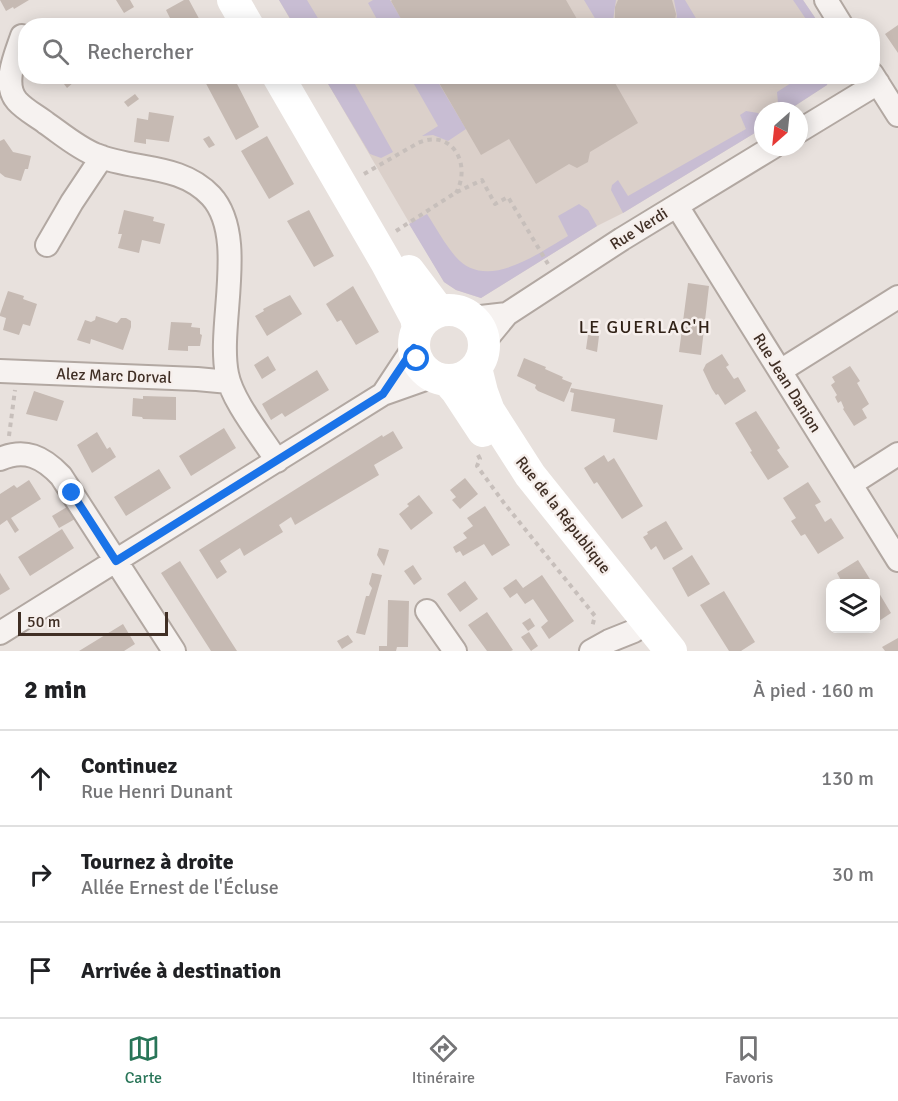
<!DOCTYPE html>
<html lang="fr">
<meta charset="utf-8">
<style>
body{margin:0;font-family:Signika,sans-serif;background:#f6f6f6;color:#202124}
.controls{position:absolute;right:18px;bottom:18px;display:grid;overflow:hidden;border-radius:12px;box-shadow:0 3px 15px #0003}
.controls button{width:54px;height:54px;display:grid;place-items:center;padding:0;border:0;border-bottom:2px solid #e0e0e0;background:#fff;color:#202124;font:30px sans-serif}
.compass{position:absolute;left:754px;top:102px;width:54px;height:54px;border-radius:50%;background:#fff;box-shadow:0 3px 15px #0003;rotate:207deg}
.scale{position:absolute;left:18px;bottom:15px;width:150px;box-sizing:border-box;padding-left:6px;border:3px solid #402f25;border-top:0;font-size:16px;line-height:21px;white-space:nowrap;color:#402f25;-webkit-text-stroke:4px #f6efec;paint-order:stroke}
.stop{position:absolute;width:18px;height:18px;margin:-14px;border:4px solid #1a73e8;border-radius:50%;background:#fff}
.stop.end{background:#1a73e8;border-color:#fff;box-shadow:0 2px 6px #0008}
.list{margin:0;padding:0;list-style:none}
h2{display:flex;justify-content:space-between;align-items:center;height:78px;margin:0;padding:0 24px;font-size:26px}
h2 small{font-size:20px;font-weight:400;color:#757577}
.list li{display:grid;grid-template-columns:39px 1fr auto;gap:18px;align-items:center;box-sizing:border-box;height:96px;padding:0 24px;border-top:2px solid #e0e0e0}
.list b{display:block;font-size:22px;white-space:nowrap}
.list p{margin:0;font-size:20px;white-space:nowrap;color:#757577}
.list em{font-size:20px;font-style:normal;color:#757577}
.icon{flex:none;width:33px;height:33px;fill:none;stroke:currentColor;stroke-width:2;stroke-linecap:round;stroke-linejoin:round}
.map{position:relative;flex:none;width:898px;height:651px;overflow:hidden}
.search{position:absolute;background:#fff;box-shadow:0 3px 15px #0003;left:18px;right:18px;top:18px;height:66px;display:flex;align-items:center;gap:15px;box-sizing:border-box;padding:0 21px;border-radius:24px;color:#757577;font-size:22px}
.sheet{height:366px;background:#fff}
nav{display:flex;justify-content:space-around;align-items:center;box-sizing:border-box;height:84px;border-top:2px solid #e0e0e0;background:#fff;font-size:16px;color:#757577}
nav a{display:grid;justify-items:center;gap:3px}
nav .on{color:#297558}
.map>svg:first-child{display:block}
.built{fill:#dbd0ca}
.green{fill:#c8bdd3}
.building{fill:#c6bab3}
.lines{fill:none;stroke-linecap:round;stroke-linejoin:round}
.street-casing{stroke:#b2a8a2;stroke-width:26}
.path{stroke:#c7bfbb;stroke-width:4;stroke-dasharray:4.5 4.5;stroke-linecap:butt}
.street{stroke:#f6f2f0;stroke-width:22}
.secondary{stroke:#fff;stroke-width:32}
.route{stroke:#1a73e8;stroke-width:8}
.labels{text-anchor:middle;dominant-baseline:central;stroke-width:5;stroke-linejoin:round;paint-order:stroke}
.street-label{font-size:16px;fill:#402f25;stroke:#f6efec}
.neighbourhood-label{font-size:18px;letter-spacing:1.5px;fill:#312217;stroke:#f6efec}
</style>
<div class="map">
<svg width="898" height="651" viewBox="0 0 898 651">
<rect width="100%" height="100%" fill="#e8e1dd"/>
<!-- built -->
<path class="built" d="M279 0H803L820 25 294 26Z
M324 77H829L827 85 787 111H763V128L623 213 597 226 481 298 456 290 444 282Z"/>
<!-- green -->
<path class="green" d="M279 0H307L322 25H294Z
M373 0H390L405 25H380L368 3Z
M584 0H616L613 20 605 25H599Z
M674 0H685L700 25H675L677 16Z
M793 0H803L820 25H810Z
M802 76 829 77 827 85 787 111H784L778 103 777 92Z
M324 77H351L393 152 381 158 370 154Z
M410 77H435L466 129 448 141 433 135 422 136 438 126Z
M746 111 758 113 763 119V128L623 213 611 190 612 185 618 180 628 196 746 129 740 115Z
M579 204 588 210 597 226 481 298 456 290 444 282 409 224 427 214C436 228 445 244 455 256 486 293 538 253 568 236L558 216Z"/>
<!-- building -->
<path class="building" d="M0 0H29L14 9 13 7 6 11Z
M116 0H130L134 7 124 13Z
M184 0H189L203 26H170L173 24 166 10Z
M392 0H566L581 26H405L391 1Z
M618 0H672L676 14 674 26H611L615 23V7Z
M898 25V53L885 34Z
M58 76H81L67 88Z
M202 76H233L259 127 236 140Z
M435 76H611L638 123 590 152 588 162 577 168 569 164 536 184 509 139 481 155Z
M135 94 139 99 128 107 124 102Z
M149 112 174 116 169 142 146 139V144L134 142 137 118 148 120Z
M209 136 215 145 209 148 203 139Z
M267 136 294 184 269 199 241 151Z
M4 139 13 152 31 156 28 169H25L21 181 5 177 0 173V141Z
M124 210 154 217 153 221 165 224 160 244 142 240 139 253 118 248 122 234H118Z
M309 210 334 256 314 267 287 221Z
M688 283 709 286 701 355 679 352Z
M353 286 379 332 356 345 341 320 337 322 326 304Z
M8 291 24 296 23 299 37 304 30 326 23 324 19 335 3 330 6 318 0 316V314Z
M290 295 302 314 267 336 255 316 264 311 263 309Z
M96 316 117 323 121 318H126L131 321V327L123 350 91 339 90 344 77 340 85 320 91 322 95 320Z
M171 322 192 323 191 327 200 328V334L202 335 200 346H188V351L168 350Z
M588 335 599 336 597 352 586 349Z
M722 354 729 365 726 367 734 379 738 377 746 391 725 405 718 394 716 395 712 389 703 370 706 364Z
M268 356 276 370 262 379 254 365Z
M524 358 546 367 545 369 563 377 562 379 572 383 564 402 538 391 535 388 536 385 517 376Z
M850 366 860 381 857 383 869 404 862 409 867 418 854 426 843 409 844 408 841 401 838 403 835 397 837 395 831 385 835 382 832 377Z
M317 370 329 390 285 417 282 413 271 420 262 404Z
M571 388 663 405 657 440 613 432 615 419 571 411 574 393 570 392Z
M34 391 64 401 57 421 26 414Z
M143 396 176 397V420L143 419 142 417 132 416 133 398 143 399Z
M756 411 780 448 777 450 789 467 768 480 750 452 752 451 735 423Z
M224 428 236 448 191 476 179 456Z
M393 431 403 448 374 465 379 475 295 525 291 517 279 525 283 532 244 556 240 548 220 561 227 572 217 579 199 550 382 435 383 437Z
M97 432 107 449 110 447 116 457 92 473 77 445Z
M604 455 608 462 614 458 643 506 622 519 597 482 594 484 584 468Z
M159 469 171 488 126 516 114 497Z
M465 478 478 494 460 509 452 500 456 497 450 490Z
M29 480 41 499 11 518 19 530 15 533 7 520 0 525V494L14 485 17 488Z
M808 482 821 502 815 505 825 522 831 518 844 538 818 554 805 534 801 536 791 521 796 518 783 498Z
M419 495 433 513 411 530 399 514 409 506 407 504Z
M485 506 510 545 492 556 484 544 463 556 460 551 456 553 453 547 467 538 463 533 473 526 467 518Z
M67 507 75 519 59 528 52 516Z
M666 521 683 549 664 560 656 546 651 550 643 537 648 534 647 532Z
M62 529 74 548 30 576 18 557Z
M379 548 389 550 384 566 377 555Z
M692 555 710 584 688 597 672 568Z
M858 560 873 584H843L837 573Z
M180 561 228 637 237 651H211L161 573Z
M413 565 422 579 414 585 404 571Z
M0 573 10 589 0 595Z
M372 573 382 575 365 635 356 633 366 596H369L372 588 369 584Z
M542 575 574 621 549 639 541 627 548 621 533 599 525 604 517 593 510 598 503 588 516 579 523 588Z
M465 581 478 599 460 612 447 594Z
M876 588 891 613 876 623Z
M724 591 755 642 741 651H729L700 605Z
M388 600 409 601 408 647H397L396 651H379V646H387Z
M487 612 513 650 511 651H487L468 625Z
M530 618 535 626 528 631 522 623Z
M123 624 135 644 124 651H79Z
M529 632 538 646 531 651 521 637Z
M348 635 353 642 342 649 337 641Z
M898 638V651H885L882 647Z"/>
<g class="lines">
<defs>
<path id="street" d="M826 0 842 26
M22 36C16 54 2 84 17 101 25 110 37 116 46 123 62 134 78 148 96 155 134 171 180 163 211 196 248 236 217 324 227 374 232 401 262 437 277 461
M872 74 898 115
M799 131 878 83
M677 206 898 560
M47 245 72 202 102 157
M472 318 507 314
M484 342 507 314 622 239 773 147
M0 371 197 379 229 382
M780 371 898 297
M383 394 414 347
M0 459C25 448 43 457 61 476L174 651
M851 484 898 454
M427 611 455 651
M0 633 383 394 434 376
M591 651 609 641 634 631"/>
</defs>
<!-- street casing -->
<use href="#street" class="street-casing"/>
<!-- path -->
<path class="path" d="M364 174 418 143C452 128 472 164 456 193
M396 231 455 193 482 180 495 204 508 197 548 264
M9 436 15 390
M478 455 480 459 477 466 504 503 595 616 592 627"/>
<!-- street -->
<use href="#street" class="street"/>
<!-- secondary -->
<path class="secondary" d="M233 0 248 26
M278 76 386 262 416 318 418 329
M409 271 439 311
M414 345a35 35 0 1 1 70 0a35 35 0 1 1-70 0Z
M476 368 482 392 489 411 530 475 671 651
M447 380 456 390 483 431"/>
</g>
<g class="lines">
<!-- route -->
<path class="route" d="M72 493 116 561 383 394 414 348 417 359"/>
</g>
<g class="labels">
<!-- street labels -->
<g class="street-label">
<text transform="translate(639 229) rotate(-32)">Rue Verdi</text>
<text transform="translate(114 376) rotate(2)">Alez Marc Dorval</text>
<text transform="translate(787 383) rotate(58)">Rue Jean Danion</text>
<text transform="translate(563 515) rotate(52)">Rue de la République</text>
</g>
<!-- neighbourhood labels -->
<g class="neighbourhood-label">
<text x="645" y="327">LE GUERLAC'H</text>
</g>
</g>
</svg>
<div class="controls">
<button><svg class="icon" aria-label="layers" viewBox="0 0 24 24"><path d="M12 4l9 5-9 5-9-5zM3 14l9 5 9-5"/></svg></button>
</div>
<svg class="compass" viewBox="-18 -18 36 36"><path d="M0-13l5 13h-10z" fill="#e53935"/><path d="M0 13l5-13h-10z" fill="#757577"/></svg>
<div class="scale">50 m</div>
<div class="stop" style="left:417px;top:359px"></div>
<div class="stop end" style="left:72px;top:493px"></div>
<div class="search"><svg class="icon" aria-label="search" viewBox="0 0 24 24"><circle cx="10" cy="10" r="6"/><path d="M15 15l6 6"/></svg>Rechercher</div>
</div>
<section class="sheet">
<h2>2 min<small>À pied · 160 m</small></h2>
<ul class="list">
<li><svg class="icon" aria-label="ahead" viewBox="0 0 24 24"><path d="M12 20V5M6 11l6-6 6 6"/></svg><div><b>Continuez</b><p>Rue Henri Dunant</p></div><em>130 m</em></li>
<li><svg class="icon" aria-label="right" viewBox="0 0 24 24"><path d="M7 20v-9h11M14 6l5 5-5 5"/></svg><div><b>Tournez à droite</b><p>Allée Ernest de l'Écluse</p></div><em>30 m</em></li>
<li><svg class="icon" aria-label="arrive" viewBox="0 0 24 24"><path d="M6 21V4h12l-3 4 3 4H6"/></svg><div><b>Arrivée à destination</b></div></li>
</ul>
</section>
<nav>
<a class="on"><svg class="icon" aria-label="map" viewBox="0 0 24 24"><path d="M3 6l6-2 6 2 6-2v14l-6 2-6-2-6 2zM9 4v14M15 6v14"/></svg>Carte</a>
<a><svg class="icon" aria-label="directions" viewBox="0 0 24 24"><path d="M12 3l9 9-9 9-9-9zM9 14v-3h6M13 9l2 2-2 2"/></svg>Itinéraire</a>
<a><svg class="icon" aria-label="saved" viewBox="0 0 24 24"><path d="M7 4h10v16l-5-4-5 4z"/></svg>Favoris</a>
</nav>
